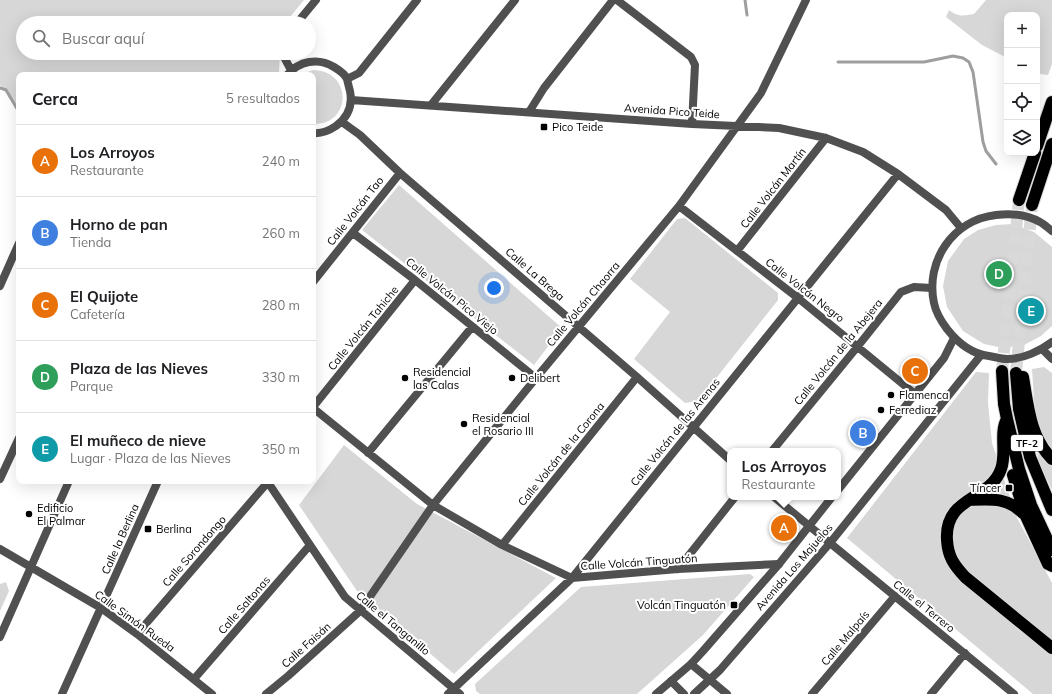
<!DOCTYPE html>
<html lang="es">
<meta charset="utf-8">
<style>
body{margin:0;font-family:Mulish,sans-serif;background:#f2f2f2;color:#202124}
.controls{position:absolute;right:12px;top:12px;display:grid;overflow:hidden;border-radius:8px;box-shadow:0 4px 16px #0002}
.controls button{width:36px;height:36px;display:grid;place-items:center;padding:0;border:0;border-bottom:1px solid #e0e0e0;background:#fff;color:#202124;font:20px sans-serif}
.you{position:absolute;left:494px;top:288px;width:14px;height:14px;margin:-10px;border:3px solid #fff;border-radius:50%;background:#1a73e8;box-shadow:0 0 0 6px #1a73e833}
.badge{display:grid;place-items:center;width:26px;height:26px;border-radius:50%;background:#000;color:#fff;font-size:13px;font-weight:700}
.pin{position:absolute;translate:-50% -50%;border:2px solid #fff;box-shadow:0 1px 4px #0006}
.popup{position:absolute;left:727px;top:448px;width:114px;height:52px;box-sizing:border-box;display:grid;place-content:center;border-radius:8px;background:#fff;filter:drop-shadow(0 1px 3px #0005);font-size:13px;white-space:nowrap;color:#757577}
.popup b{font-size:15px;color:#202124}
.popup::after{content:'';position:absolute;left:50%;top:100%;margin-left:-8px;border:8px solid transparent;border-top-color:#fff}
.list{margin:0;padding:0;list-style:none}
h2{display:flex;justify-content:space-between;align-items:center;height:52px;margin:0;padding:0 16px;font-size:17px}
h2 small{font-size:13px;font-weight:400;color:#757577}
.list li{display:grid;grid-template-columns:26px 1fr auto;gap:12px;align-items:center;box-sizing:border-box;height:72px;padding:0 16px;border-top:1px solid #e0e0e0}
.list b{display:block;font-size:15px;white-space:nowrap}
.list p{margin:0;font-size:13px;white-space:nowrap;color:#757577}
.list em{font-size:13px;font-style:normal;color:#757577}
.icon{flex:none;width:22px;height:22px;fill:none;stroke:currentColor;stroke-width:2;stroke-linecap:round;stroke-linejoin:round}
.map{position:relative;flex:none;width:1052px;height:694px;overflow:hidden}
.search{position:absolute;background:#fff;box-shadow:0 4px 16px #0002;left:16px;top:16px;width:300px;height:44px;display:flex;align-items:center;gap:10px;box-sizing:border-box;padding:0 14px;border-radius:22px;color:#757577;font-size:15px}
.panel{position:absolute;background:#fff;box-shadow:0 4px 16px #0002;left:16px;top:72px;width:300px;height:412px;border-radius:8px}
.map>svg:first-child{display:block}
.green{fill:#d7d7d7}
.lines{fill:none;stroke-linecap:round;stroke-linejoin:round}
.stream{stroke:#9e9e9e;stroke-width:3}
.motorway-tunnel{stroke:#d9d9d9;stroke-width:12;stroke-dasharray:12 6;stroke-linecap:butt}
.motorway-casing{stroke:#dbdbdb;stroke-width:14}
.minor{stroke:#505050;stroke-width:8}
.tertiary{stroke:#505050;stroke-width:8}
.motorway{stroke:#000;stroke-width:12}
.poi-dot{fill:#000;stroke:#fff;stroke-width:1.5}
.labels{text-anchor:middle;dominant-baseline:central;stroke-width:4;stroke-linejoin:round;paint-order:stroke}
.shield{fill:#fff;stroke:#4c4c4c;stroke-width:1}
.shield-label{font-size:10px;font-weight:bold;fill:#000}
.street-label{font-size:11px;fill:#000;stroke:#fff}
.poi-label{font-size:11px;fill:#000;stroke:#fff;text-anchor:start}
</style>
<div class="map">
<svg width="1052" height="694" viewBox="0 0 1052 694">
<rect width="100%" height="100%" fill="#fff"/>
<!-- green -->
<path class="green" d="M0 0H304L285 23H23V53H280L279 72 276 75H19V109L0 85Z
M986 0H1052V64L1048 75 1040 74 1037 73V15H1007V58L982 45 946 17 949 10C958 17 963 16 974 14Z
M313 70C354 71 351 126 313 124V75H299Z
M399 185 562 328 534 365 362 230Z
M685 218 778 293V300L698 401 685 403 634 359 670 312 630 279 677 219Z
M1013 224 1034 232 1052 247V326L1041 336 1024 345 1003 348 984 344 963 331 947 307 943 286 948 261 964 239 978 230 996 225Z
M1044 367 1052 373V490L1038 461 1032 369Z
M976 372 989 373 988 403 992 443 1017 518 1052 583V694H1033L847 538Z
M344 445 417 504 556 578 454 674 357 591 299 505Z
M750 574 754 577 703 635 637 694H480L476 691 475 684 581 587Z
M6 582 9 591 0 611V584Z"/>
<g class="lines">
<!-- stream -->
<path class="stream" d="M745 0 747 15
M838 62H924L953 56 963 58 969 62 973 72 983 142 986 151 996 164
M0 88 6 90 19 112"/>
<!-- motorway-tunnel -->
<path class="motorway-tunnel" d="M1002 371 1019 200
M1016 373 1032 205"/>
<defs>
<path id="motorway" d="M1037 146 1052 102
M1019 200 1035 153
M1032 205 1052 144
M1002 371 1004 404 1007 419 1019 469 1031 505 1052 550
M1016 373 1019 409 1030 457 1052 510
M1023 377C1028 406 1030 437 1052 459
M1007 419C999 433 1007 453 1001 469 990 501 944 496 947 540 948 557 954 565 965 577L1052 648
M1013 475 1025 514 1048 564 1052 566
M969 500C991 499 1008 497 1024 514"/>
</defs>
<!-- motorway casing -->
<use href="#motorway" class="motorway-casing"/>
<!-- minor -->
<path class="minor" d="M617 0 691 57 695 65 692 124
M297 23 316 0
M283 53 284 57 291 70
M287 75C299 61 318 57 334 67 339 70 345 74 347 79 348 83 349 88 350 91 353 106 348 117 336 126 330 130 321 134 313 133
M347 79 359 73 417 0
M351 100 692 124 779 128 826 138 863 152 898 174 946 210 961 228
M431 105 515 0
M529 112 544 88 613 0
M342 122 360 135 400 173 637 377 730 460
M679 206 798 298 915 394
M353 233 415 280 536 378
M737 251 826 138
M313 282 400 173
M0 286 19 243
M1042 349 1052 359
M313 407 415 280
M313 408 433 505 502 545 572 578 678 569 779 564
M772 451 858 346 901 292 914 287 932 288
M368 453 472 327
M0 479 19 438
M267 481 345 597 460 694
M774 497 1014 694
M502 545 637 377
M0 549 101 608 137 634 212 694
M678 569 735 497
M137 634 268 482
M0 637 69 481
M691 664 727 694
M194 679 310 545
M671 681 684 694
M62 694 158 481
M266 694 288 676 360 611 433 505 536 378 679 206 761 93 806 0
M448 694 572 578 898 174
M812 694 895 596
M931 694 965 653"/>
<!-- tertiary -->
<path class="tertiary" d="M1052 231C1048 228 1044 224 1040 222 1026 214 1011 213 996 215 953 220 925 261 934 303 936 313 941 321 947 329 958 343 972 354 989 356 995 357 1002 359 1007 359 1023 359 1040 351 1052 342
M838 490 944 358 954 338
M656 694 691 664 703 651 779 564 832 497
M694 694 720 670 830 543 981 355"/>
<!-- motorway -->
<use href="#motorway" class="motorway"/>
</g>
<!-- markers -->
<g class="poi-dot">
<rect x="540" y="123" width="8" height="8" rx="2"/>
<circle cx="405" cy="378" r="4"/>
<circle cx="512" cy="378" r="4"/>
<circle cx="891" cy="395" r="4"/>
<circle cx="881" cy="410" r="4"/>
<circle cx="464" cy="424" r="4"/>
<rect x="1005" y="484" width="8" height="8" rx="2"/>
<circle cx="29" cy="514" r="4"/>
<rect x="144" y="525" width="8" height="8" rx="2"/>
<rect x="730" y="601" width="8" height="8" rx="2"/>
</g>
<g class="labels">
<!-- shield labels -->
<rect class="shield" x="1011" y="435" width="32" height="16" rx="3"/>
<g class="shield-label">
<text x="1027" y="443">TF-2</text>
</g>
<!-- street labels -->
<g class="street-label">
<text transform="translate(672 111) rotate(4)">Avenida Pico Teide</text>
<text transform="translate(773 188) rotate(-52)">Calle Volcán Martín</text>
<text transform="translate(355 211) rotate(-52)">Calle Volcán Tao</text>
<text transform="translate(535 274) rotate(41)">Calle La Brega</text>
<text transform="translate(805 290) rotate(38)">Calle Volcán Negro</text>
<text transform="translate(452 296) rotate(39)">Calle Volcán Pico Viejo</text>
<text transform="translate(583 304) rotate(-50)">Calle Volcán Chaorra</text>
<text transform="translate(363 328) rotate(-51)">Calle Volcán Tahiche</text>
<text transform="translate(838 352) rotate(-51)">Calle Volcán de la Abejera</text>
<text transform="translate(675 432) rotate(-51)">Calle Volcán de las Arenas</text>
<text transform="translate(561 454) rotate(-51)">Calle Volcán de la Corona</text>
<text transform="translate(120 539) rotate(-66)">Calle la Berlina</text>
<text transform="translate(194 551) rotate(-49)">Calle Sorondongo</text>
<text transform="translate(639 562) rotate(-4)">Calle Volcán Tinguatón</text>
<text transform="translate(794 567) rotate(-49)">Avenida Los Majuelos</text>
<text transform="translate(244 605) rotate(-49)">Calle Saltonas</text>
<text transform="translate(924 606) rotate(39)">Calle el Terrero</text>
<text transform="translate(135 621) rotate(36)">Calle Simón Rueda</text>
<text transform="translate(393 623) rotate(40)">Calle el Tanganillo</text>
<text transform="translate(845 638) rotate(-50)">Calle Malpaís</text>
<text transform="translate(306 645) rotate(-42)">Calle Faisán</text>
</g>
<!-- poi labels -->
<g class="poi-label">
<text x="552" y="127">Pico Teide</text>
<text x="413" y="372">Residencial<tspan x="413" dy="13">las Calas</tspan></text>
<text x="520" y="378">Delibert</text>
<text x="899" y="395">Flamenca</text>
<text x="889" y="410">Ferrediaz</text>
<text x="472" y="418">Residencial<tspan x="472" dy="13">el Rosario III</tspan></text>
<text x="1001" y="488" text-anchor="end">Tíncer</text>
<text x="37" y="508">Edificio<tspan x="37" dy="13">El Palmar</tspan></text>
<text x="156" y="529">Berlina</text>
<text x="726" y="605" text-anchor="end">Volcán Tinguatón</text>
</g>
</g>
</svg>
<div class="controls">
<button>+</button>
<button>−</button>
<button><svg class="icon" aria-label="locate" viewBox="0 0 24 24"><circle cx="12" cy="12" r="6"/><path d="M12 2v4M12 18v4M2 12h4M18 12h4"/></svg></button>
<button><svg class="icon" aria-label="layers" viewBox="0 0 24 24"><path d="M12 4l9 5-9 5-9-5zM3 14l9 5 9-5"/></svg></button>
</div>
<div class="you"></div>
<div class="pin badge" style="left:784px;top:528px;background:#e8710a">A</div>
<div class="popup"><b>Los Arroyos</b>Restaurante</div>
<div class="pin badge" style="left:863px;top:433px;background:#3f7fe0">B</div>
<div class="pin badge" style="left:915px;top:371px;background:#e8710a">C</div>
<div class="pin badge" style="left:999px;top:274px;background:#2e9e5b">D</div>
<div class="pin badge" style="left:1031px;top:311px;background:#0f9aa8">E</div>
<div class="search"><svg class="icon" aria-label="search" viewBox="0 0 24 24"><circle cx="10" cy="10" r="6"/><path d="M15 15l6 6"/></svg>Buscar aquí</div>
<section class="panel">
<h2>Cerca<small>5 resultados</small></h2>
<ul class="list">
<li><span class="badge" style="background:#e8710a">A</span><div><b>Los Arroyos</b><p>Restaurante</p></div><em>240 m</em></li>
<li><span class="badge" style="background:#3f7fe0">B</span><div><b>Horno de pan</b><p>Tienda</p></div><em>260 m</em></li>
<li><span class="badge" style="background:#e8710a">C</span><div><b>El Quijote</b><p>Cafetería</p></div><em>280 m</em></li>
<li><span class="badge" style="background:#2e9e5b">D</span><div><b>Plaza de las Nieves</b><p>Parque</p></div><em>330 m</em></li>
<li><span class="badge" style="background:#0f9aa8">E</span><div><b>El muñeco de nieve</b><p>Lugar · Plaza de las Nieves</p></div><em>350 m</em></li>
</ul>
</section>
</div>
